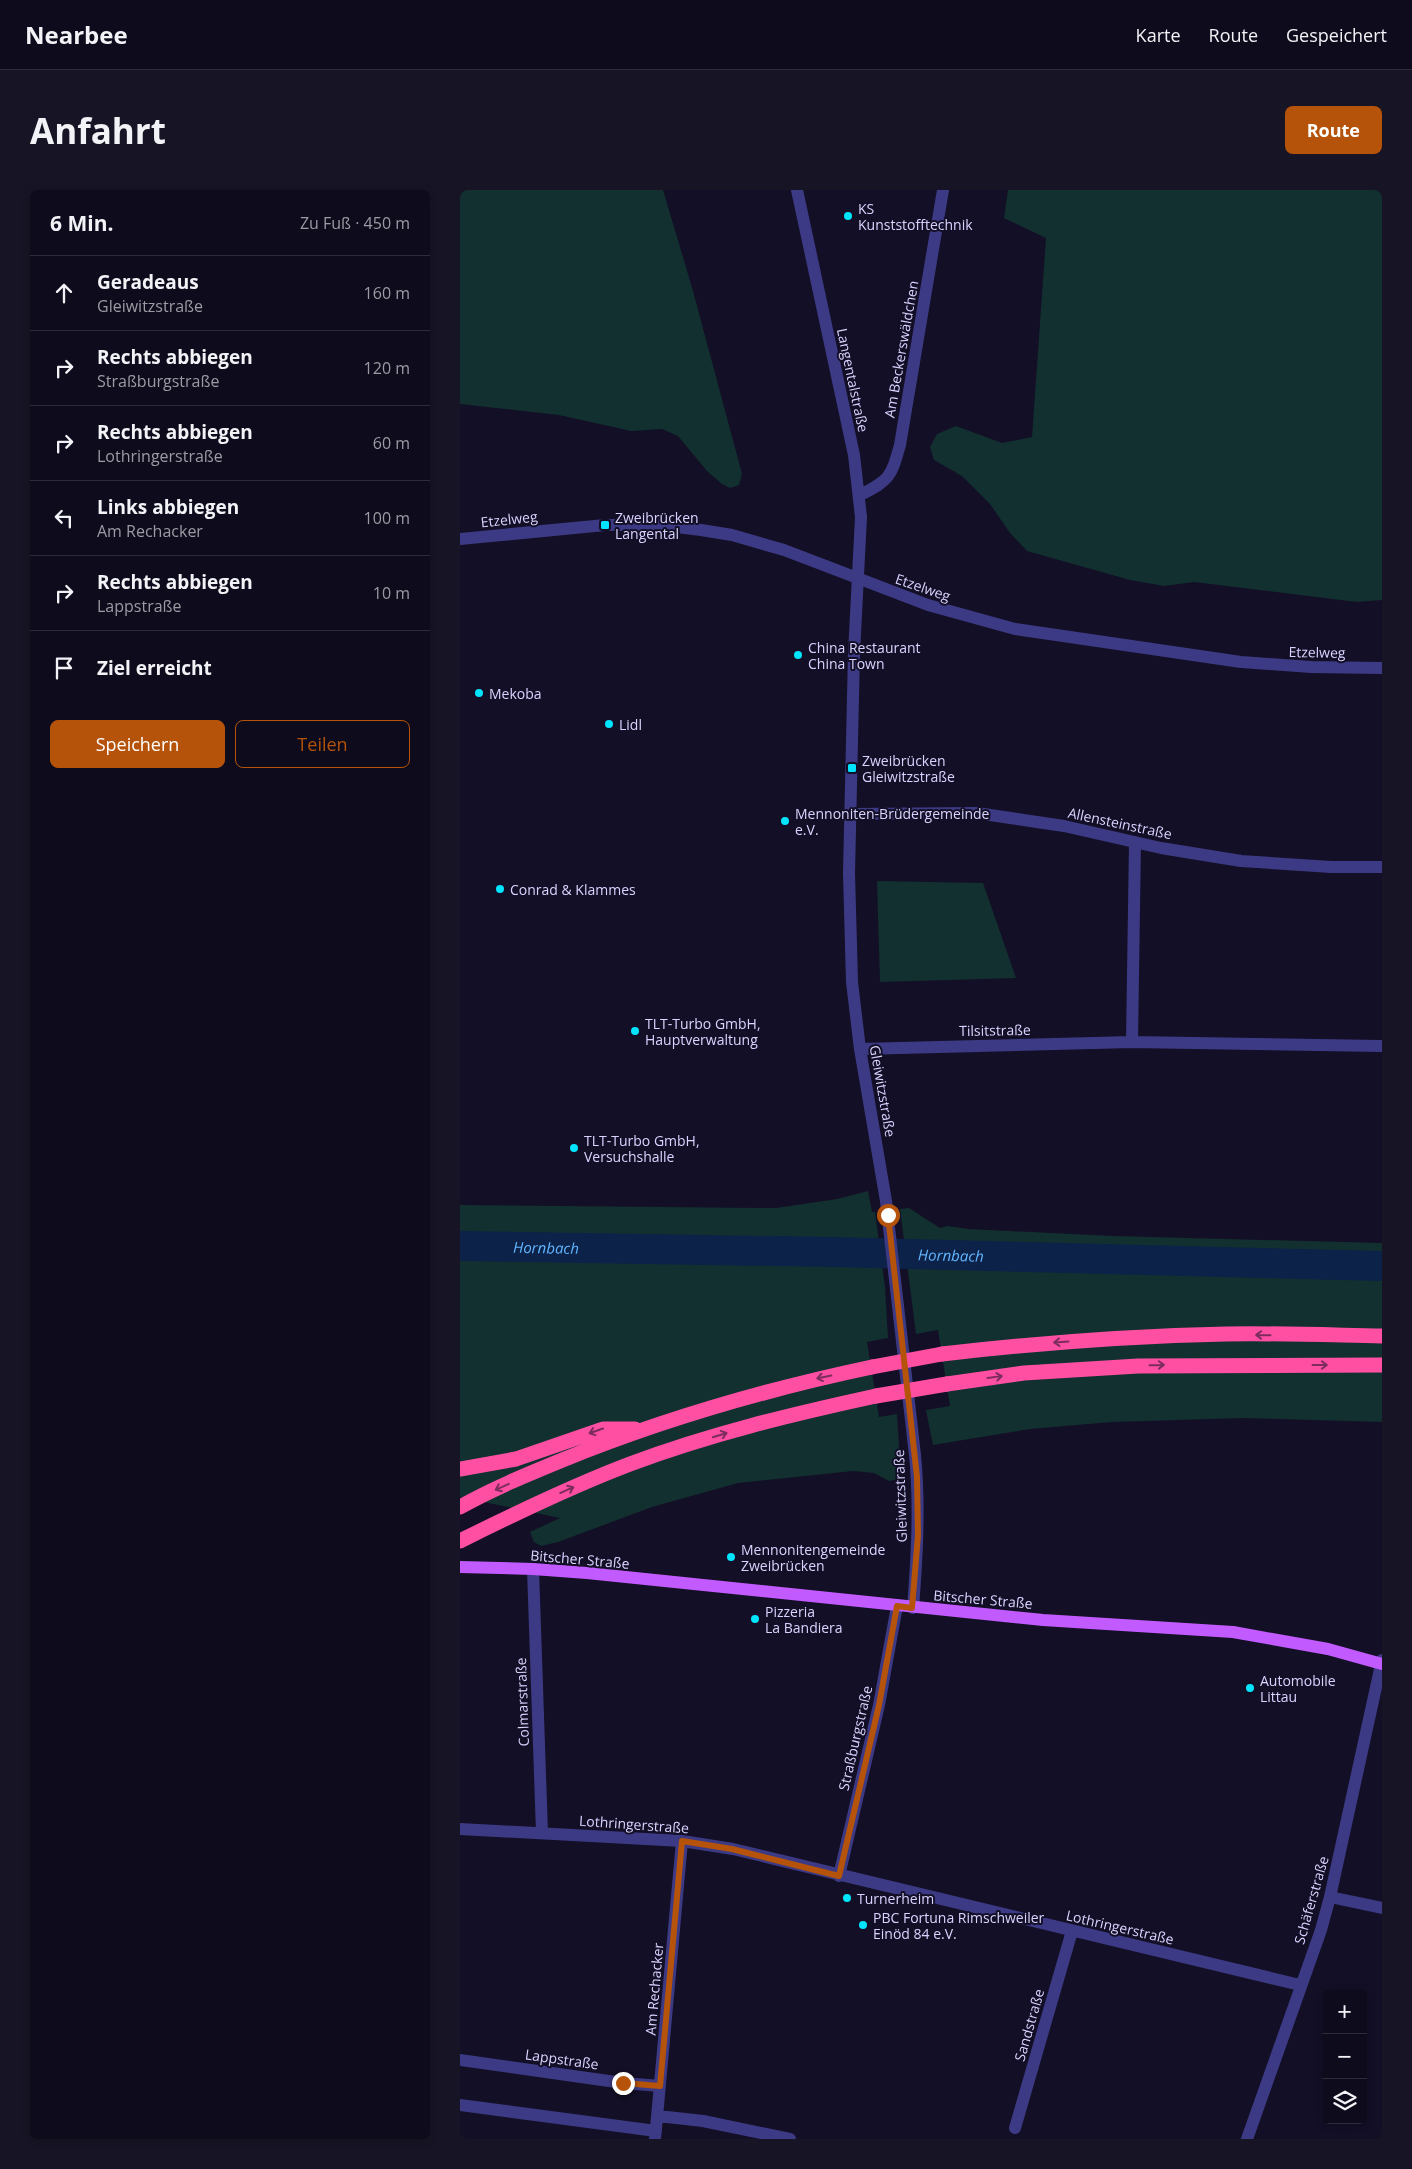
<!DOCTYPE html>
<html lang="de">
<meta charset="utf-8">
<style>
body{margin:0;font-family:"Open Sans",sans-serif;background:#171425;color:#f1f3f6}
.controls{position:absolute;right:15px;bottom:15px;display:grid;overflow:hidden;border-radius:8px;box-shadow:0 2px 8px #0003}
.controls button{width:45px;height:45px;display:grid;place-items:center;padding:0;border:0;border-bottom:1px solid #2e2b3b;background:#0e0b1c;color:#f1f3f6;font:25px sans-serif}
.stop{position:absolute;width:15px;height:15px;margin:-11px;border:4px solid #b45309;border-radius:50%;background:#fff}
.stop.end{background:#b45309;border-color:#fff;box-shadow:0 1px 5px #0008}
.list{margin:0;padding:0;list-style:none}
h2{display:flex;justify-content:space-between;align-items:center;height:65px;margin:0;padding:0 20px;font-size:21px}
h2 small{font-size:16px;font-weight:400;color:#9b9ba3}
.list li{display:grid;grid-template-columns:32px 1fr auto;gap:15px;align-items:center;box-sizing:border-box;height:75px;padding:0 20px;border-top:1px solid #2e2b3b}
.list b{display:block;font-size:19px;white-space:nowrap}
.list p{margin:0;font-size:16px;white-space:nowrap;color:#9b9ba3}
.list em{font-size:16px;font-style:normal;color:#9b9ba3}
.actions{display:flex;gap:10px;padding:15px 20px}
.actions a{flex:1;padding:11px 0;border:1px solid #b45309;border-radius:8px;text-align:center;font-size:18px;color:#b45309}
.actions .main{background:#b45309;color:#fff}
.icon{flex:none;width:28px;height:28px;fill:none;stroke:currentColor;stroke-width:2;stroke-linecap:round;stroke-linejoin:round}
.map{position:relative;flex:none;width:922px;height:1949px;overflow:hidden;border-radius:8px}
header{display:flex;align-items:center;gap:30px;box-sizing:border-box;height:70px;padding:0 25px;background:#0e0b1c;border-bottom:1px solid #2e2b3b}
header strong{font-size:24px}
nav{display:flex;gap:28px;margin-inline-start:auto;font-size:18px}
.intro{display:flex;align-items:center;justify-content:space-between;box-sizing:border-box;height:120px;padding:0 30px}
h1{margin:0;font-size:35px}
.button{padding:12px 22px;border-radius:8px;background:#b45309;color:#fff;font-size:18px;font-weight:700}
main{display:flex;gap:30px;padding:0 30px}
aside{flex:1;background:#0e0b1c;border-radius:8px;box-shadow:0 2px 8px #0003}
.map>svg:first-child{display:block}
.green{fill:#12302f}
.lines{fill:none;stroke-linecap:round;stroke-linejoin:round}
.river{stroke:#0c2248;stroke-width:30}
.minor{stroke:#3d3a85;stroke-width:12}
.tertiary{stroke:#3d3a85;stroke-width:12}
.primary{stroke:#c25bff;stroke-width:12}
.motorway{stroke:#ff4fa3;stroke-width:15}
.motorway-bridge{stroke:#ff4fa3;stroke-width:15}
.oneway{stroke:#7d2c5e}
.route{stroke:#b45309;stroke-width:6}
.poi-dot{fill:#00e5ff;stroke:#130f26;stroke-width:2}
.labels{text-anchor:middle;dominant-baseline:central;stroke-width:4;stroke-linejoin:round;paint-order:stroke}
.poi-label{font-size:14px;fill:#d9d4ff;stroke:#130f26;text-anchor:start}
.street-label{font-size:14px;fill:#d9d4ff;stroke:#130f26}
.water-label{font-size:15px;font-style:italic;fill:#62b6ff;stroke:#130f26}
</style>
<header>
<strong>Nearbee</strong>
<nav><a>Karte</a><a>Route</a><a>Gespeichert</a></nav>
</header>
<div class="intro"><h1>Anfahrt</h1><a class="button">Route</a></div>
<main>
<aside>
<h2>6 Min.<small>Zu Fuß · 450 m</small></h2>
<ul class="list">
<li><svg class="icon" aria-label="ahead" viewBox="0 0 24 24"><path d="M12 20V5M6 11l6-6 6 6"/></svg><div><b>Geradeaus</b><p>Gleiwitzstraße</p></div><em>160 m</em></li>
<li><svg class="icon" aria-label="right" viewBox="0 0 24 24"><path d="M7 20v-9h11M14 6l5 5-5 5"/></svg><div><b>Rechts abbiegen</b><p>Straßburgstraße</p></div><em>120 m</em></li>
<li><svg class="icon" aria-label="right" viewBox="0 0 24 24"><path d="M7 20v-9h11M14 6l5 5-5 5"/></svg><div><b>Rechts abbiegen</b><p>Lothringerstraße</p></div><em>60 m</em></li>
<li><svg class="icon" aria-label="left" viewBox="0 0 24 24"><path d="M17 20v-9H6M10 6l-5 5 5 5"/></svg><div><b>Links abbiegen</b><p>Am Rechacker</p></div><em>100 m</em></li>
<li><svg class="icon" aria-label="right" viewBox="0 0 24 24"><path d="M7 20v-9h11M14 6l5 5-5 5"/></svg><div><b>Rechts abbiegen</b><p>Lappstraße</p></div><em>10 m</em></li>
<li><svg class="icon" aria-label="arrive" viewBox="0 0 24 24"><path d="M6 21V4h12l-3 4 3 4H6"/></svg><div><b>Ziel erreicht</b></div></li>
</ul>
<div class="actions"><a class="main">Speichern</a><a>Teilen</a></div>
</aside>
<div class="map">
<svg width="922" height="1949" viewBox="0 0 922 1949">
<rect width="100%" height="100%" fill="#130f26"/>
<!-- green -->
<path class="green" d="M0 0H203L233 101 282 284 279 295 270 298 262 294 247 281 218 246 202 239 171 241 99 225 0 214Z
M548 0H922V410L897 412 734 392 704 396 670 390 567 361 550 343 530 314 502 286 474 270 470 257 477 244 496 236 542 253 572 247 586 48 544 28Z
M417 691 523 693 556 788 420 792Z
M408 1001 412 1022H415L425 1097 428 1148 407 1152 419 1227 437 1224 441 1289 429 1291 414 1283 393 1281 278 1293 192 1317 98 1352 81 1356 74 1352 70 1342 100 1328 0 1307V1015L316 1018 377 1009Z
M449 1018 480 1038 487 1036 508 1039 653 1046 922 1053V1232L783 1228 652 1232 570 1239 473 1255 466 1220 490 1216 478 1140 456 1144 440 1019Z"/>
<g class="lines">
<!-- river -->
<path class="river" id="s1" d="M0 1056 373 1062 922 1076"/>
<!-- minor -->
<path class="minor" d="M337 0 394 265 401 327 394 463 389 683 392 792 400 859 426 1011 455 1265C460 1316 457 1366 453 1418
M400 305C430 290 431 287 440 255L483 0
M391 624 517 623 604 636 701 658 781 671 871 677H922
M672 852 675 652
M400 859 672 852 922 856
M73 1379 82 1643
M0 1639 222 1651 273 1659 840 1795
M379 1686 419 1515 437 1416
M870 1707 922 1718
M0 1870 163 1893 200 1896
M0 1915 196 1941
M198 1926 243 1931 330 1949
M555 1938 612 1741
M195 1949 222 1651
M787 1949 861 1740 870 1707 922 1470"/>
<!-- tertiary -->
<path class="tertiary" d="M0 349 145 335H201L241 340 272 345 324 360 468 415 555 439 781 472 851 477 922 478"/>
<!-- primary -->
<path class="primary" d="M0 1377 73 1379 127 1383 583 1430 773 1442 868 1459 922 1474"/>
<!-- motorway -->
<path class="motorway" d="M482 1164C577 1153 671 1146 766 1144 818 1143 870 1145 922 1146
M487 1194 564 1183 678 1176 922 1175
M0 1279 56 1269 143 1239H175
M0 1317C32 1299 66 1285 100 1271 203 1229 303 1200 412 1177
M0 1351C56 1323 112 1296 170 1274 250 1244 333 1224 416 1206"/>
<!-- motorway-bridge -->
<path class="motorway-bridge" d="M412 1177 482 1164
M416 1206 487 1194"/>
</g>
<!-- one-way arrows -->
<defs><path id="oneway-shaft" d="M-6 0H5M1.5-3L5.5 0L1.5 3" fill="none" stroke-width="1.6" stroke-linecap="round" stroke-linejoin="round" transform="scale(1.25)"/></defs>
<g class="oneway">
<use href="#oneway-shaft" transform="translate(803 1145) rotate(-179)"/>
<use href="#oneway-shaft" transform="translate(601 1152) rotate(176)"/>
<use href="#oneway-shaft" transform="translate(697 1175) rotate(-1)"/>
<use href="#oneway-shaft" transform="translate(860 1175)"/>
<use href="#oneway-shaft" transform="translate(364 1187) rotate(168)"/>
<use href="#oneway-shaft" transform="translate(535 1187) rotate(-8)"/>
<use href="#oneway-shaft" transform="translate(136 1241) rotate(161)"/>
<use href="#oneway-shaft" transform="translate(260 1245) rotate(-17)"/>
<use href="#oneway-shaft" transform="translate(42 1297) rotate(156)"/>
<use href="#oneway-shaft" transform="translate(107 1300) rotate(-24)"/>
</g>
<g class="lines">
<!-- route -->
<path class="route" d="M163 1893 200 1896 222 1651 272 1659 379 1686 419 1515 437 1416 452 1418 458 1345 457 1287 428 1025"/>
</g>
<!-- markers -->
<g class="poi-dot">
<circle cx="388" cy="26" r="5"/>
<rect x="140" y="330" width="10" height="10" rx="2.5"/>
<circle cx="338" cy="465" r="5"/>
<circle cx="19" cy="503" r="5"/>
<circle cx="149" cy="534" r="5"/>
<rect x="387" y="573" width="10" height="10" rx="2.5"/>
<circle cx="325" cy="631" r="5"/>
<circle cx="40" cy="699" r="5"/>
<circle cx="175" cy="841" r="5"/>
<circle cx="114" cy="958" r="5"/>
<circle cx="271" cy="1367" r="5"/>
<circle cx="295" cy="1429" r="5"/>
<circle cx="790" cy="1498" r="5"/>
<circle cx="387" cy="1708" r="5"/>
<circle cx="403" cy="1735" r="5"/>
</g>
<g class="labels">
<!-- poi labels -->
<g class="poi-label">
<text x="398" y="18">KS<tspan x="398" dy="16">Kunststofftechnik</tspan></text>
<text x="155" y="327">Zweibrücken<tspan x="155" dy="16">Langental</tspan></text>
<text x="348" y="457">China Restaurant<tspan x="348" dy="16">China Town</tspan></text>
<text x="29" y="503">Mekoba</text>
<text x="159" y="534">Lidl</text>
<text x="402" y="570">Zweibrücken<tspan x="402" dy="16">Gleiwitzstraße</tspan></text>
<text x="335" y="623">Mennoniten-Brüdergemeinde<tspan x="335" dy="16">e.V.</tspan></text>
<text x="50" y="699">Conrad &amp; Klammes</text>
<text x="185" y="833">TLT-Turbo GmbH,<tspan x="185" dy="16">Hauptverwaltung</tspan></text>
<text x="124" y="950">TLT-Turbo GmbH,<tspan x="124" dy="16">Versuchshalle</tspan></text>
<text x="281" y="1359">Mennonitengemeinde<tspan x="281" dy="16">Zweibrücken</tspan></text>
<text x="305" y="1421">Pizzeria<tspan x="305" dy="16">La Bandiera</tspan></text>
<text x="800" y="1490">Automobile<tspan x="800" dy="16">Littau</tspan></text>
<text x="397" y="1708">Turnerheim</text>
<text x="413" y="1727">PBC Fortuna Rimschweiler<tspan x="413" dy="16">Einöd 84 e.V.</tspan></text>
</g>
<!-- street labels -->
<g class="street-label">
<text transform="translate(441 159) rotate(-80)">Am Beckerswäldchen</text>
<text transform="translate(393 190) rotate(78)">Langentalstraße</text>
<text transform="translate(49 329) rotate(-6)">Etzelweg</text>
<text transform="translate(463 397) rotate(19)">Etzelweg</text>
<text transform="translate(857 462) rotate(1)">Etzelweg</text>
<text transform="translate(660 633) rotate(12)">Allensteinstraße</text>
<text transform="translate(535 840) rotate(-1)">Tilsitstraße</text>
<text transform="translate(423 901) rotate(80)">Gleiwitzstraße</text>
<text transform="translate(440 1306) rotate(-92)">Gleiwitzstraße</text>
<text transform="translate(120 1369) rotate(5)">Bitscher Straße</text>
<text transform="translate(523 1409) rotate(5)">Bitscher Straße</text>
<text transform="translate(62 1512) rotate(-92)">Colmarstraße</text>
<text transform="translate(395 1548) rotate(-77)">Straßburgstraße</text>
<text transform="translate(174 1634) rotate(4)">Lothringerstraße</text>
<text transform="translate(851 1710) rotate(-74)">Schäferstraße</text>
<text transform="translate(660 1737) rotate(13)">Lothringerstraße</text>
<text transform="translate(194 1799) rotate(-85)">Am Rechacker</text>
<text transform="translate(569 1835) rotate(-74)">Sandstraße</text>
<text transform="translate(102 1869) rotate(8)">Lappstraße</text>
</g>
<!-- water labels -->
<g class="water-label">
<text stroke="none"><textPath href="#s1" startOffset="86">Hornbach</textPath></text>
<text stroke="none"><textPath href="#s1" startOffset="491">Hornbach</textPath></text>
</g>
</g>
</svg>
<div class="controls">
<button>+</button>
<button>−</button>
<button><svg class="icon" aria-label="layers" viewBox="0 0 24 24"><path d="M12 4l9 5-9 5-9-5zM3 14l9 5 9-5"/></svg></button>
</div>
<div class="stop" style="left:428px;top:1025px"></div>
<div class="stop end" style="left:163px;top:1893px"></div>
</div>
</main>
